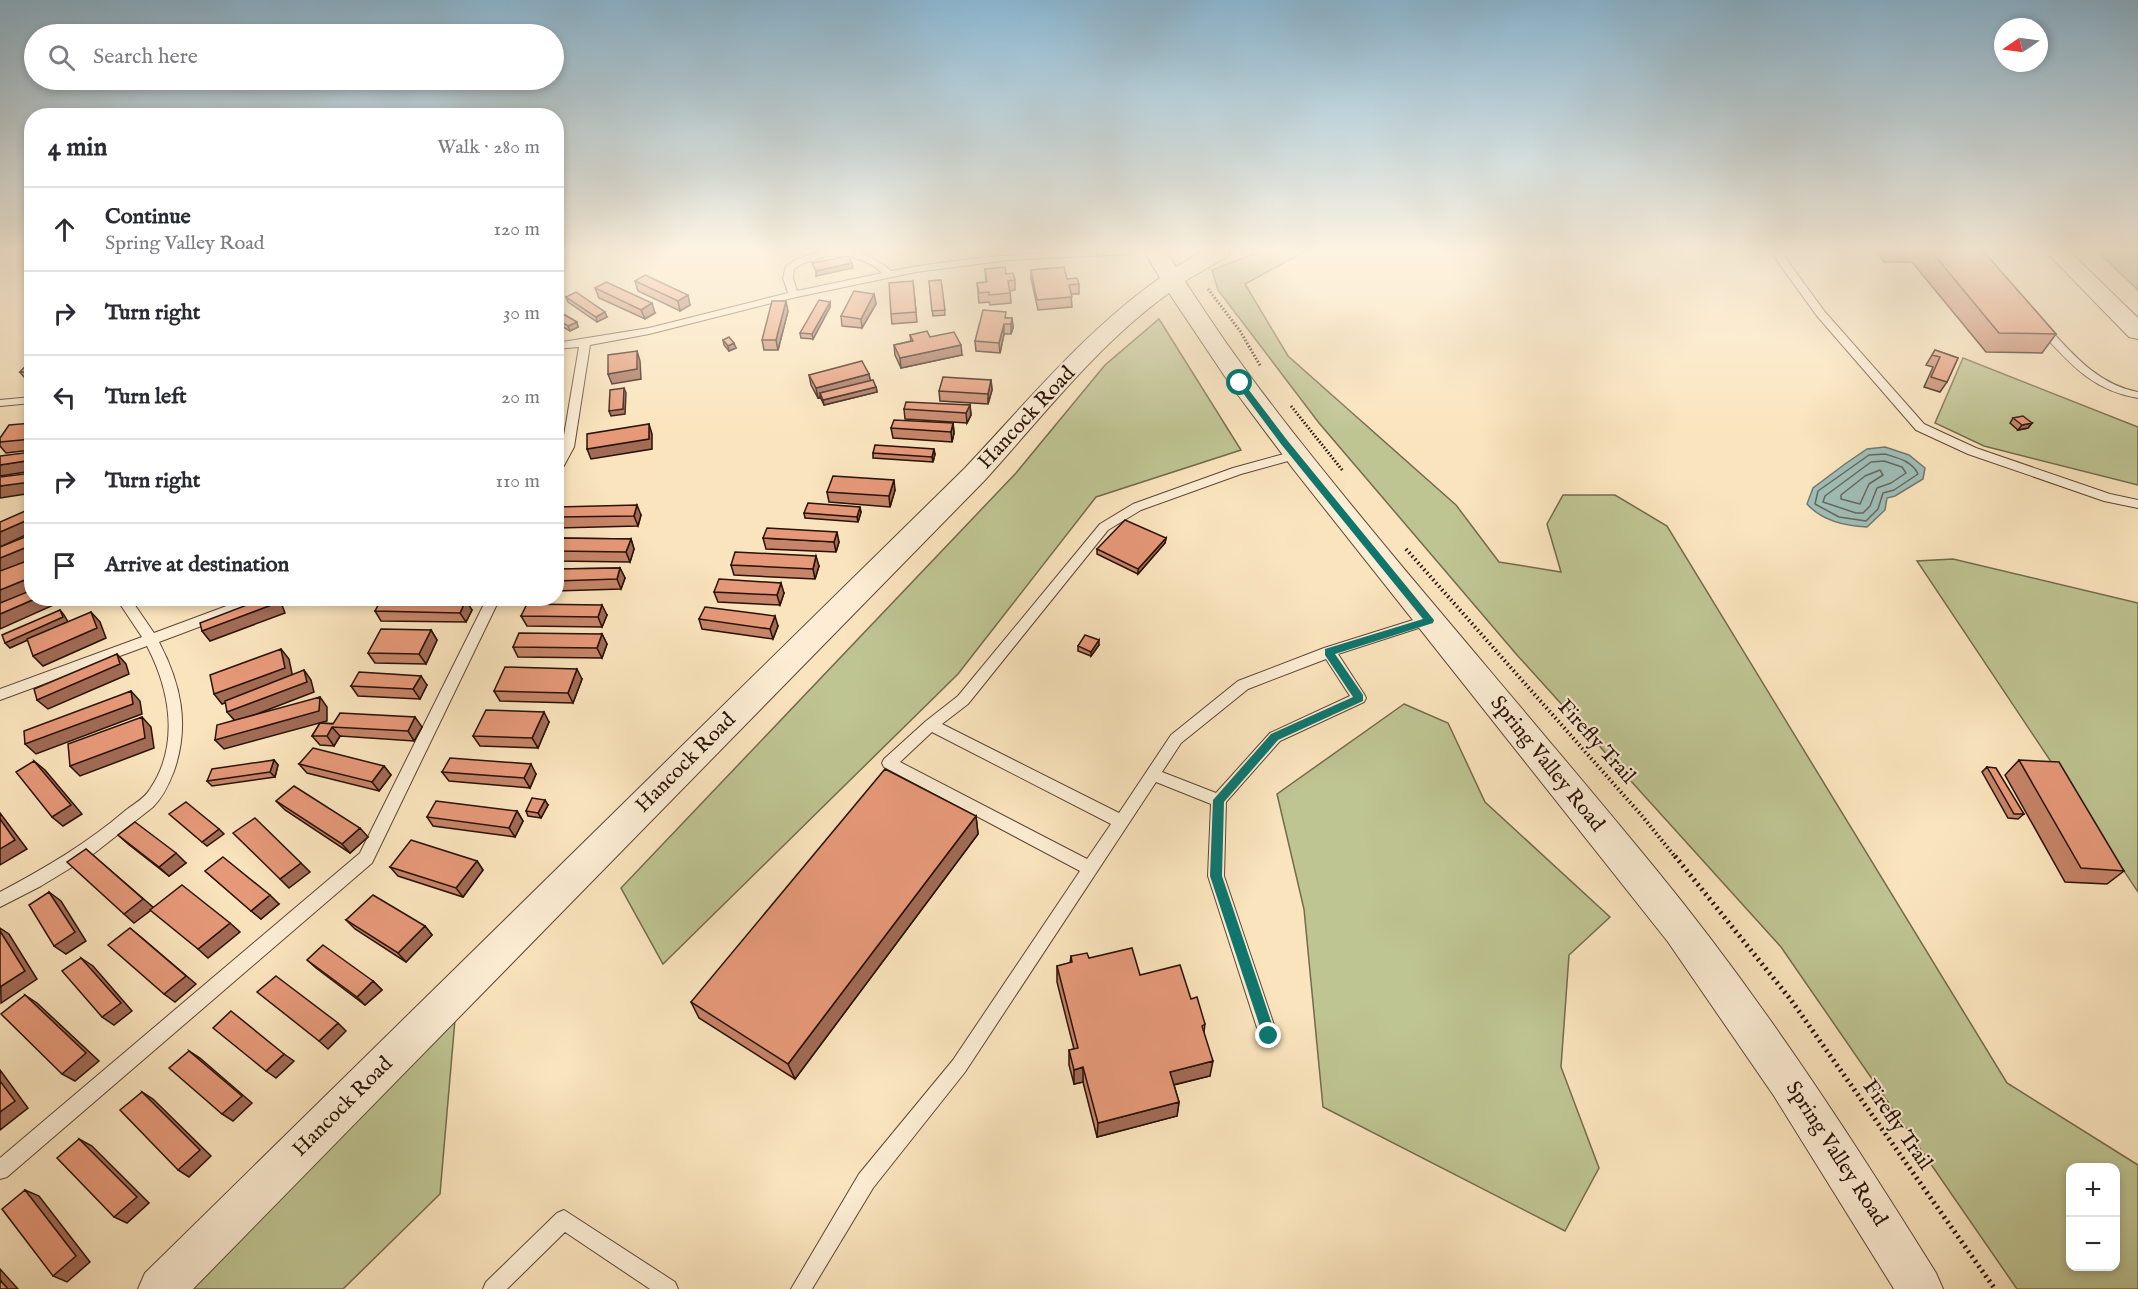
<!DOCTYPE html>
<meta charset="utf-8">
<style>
body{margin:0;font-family:"IM FELL English",serif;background:#f2f2f3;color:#2b2b33}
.controls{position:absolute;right:18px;bottom:18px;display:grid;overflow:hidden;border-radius:12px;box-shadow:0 3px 9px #0003}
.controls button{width:54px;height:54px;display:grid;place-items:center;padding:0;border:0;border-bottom:2px solid #e1e1e2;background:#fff;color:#2b2b33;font:30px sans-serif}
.compass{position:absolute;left:1994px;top:18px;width:54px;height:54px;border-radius:50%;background:#fff;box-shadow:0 3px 9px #0003;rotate:257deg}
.stop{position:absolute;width:18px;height:18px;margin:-14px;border:4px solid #0f766e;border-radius:50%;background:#fff}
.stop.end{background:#0f766e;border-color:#fff;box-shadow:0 2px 6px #0008}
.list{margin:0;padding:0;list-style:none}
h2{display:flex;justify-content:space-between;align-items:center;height:78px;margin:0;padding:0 24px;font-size:26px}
h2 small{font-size:20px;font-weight:400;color:#7c7c81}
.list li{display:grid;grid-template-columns:39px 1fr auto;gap:18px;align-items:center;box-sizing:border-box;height:84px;padding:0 24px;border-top:2px solid #e1e1e2}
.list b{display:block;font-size:22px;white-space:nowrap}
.list p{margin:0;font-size:20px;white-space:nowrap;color:#7c7c81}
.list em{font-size:20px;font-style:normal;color:#7c7c81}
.icon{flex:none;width:33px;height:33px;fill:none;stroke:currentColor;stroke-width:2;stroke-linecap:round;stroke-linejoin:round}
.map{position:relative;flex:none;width:2138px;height:1289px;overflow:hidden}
.search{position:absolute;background:#fff;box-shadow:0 3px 9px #0003;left:24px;top:24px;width:540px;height:66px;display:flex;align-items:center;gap:15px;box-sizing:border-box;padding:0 21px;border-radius:33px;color:#7c7c81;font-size:22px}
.panel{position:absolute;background:#fff;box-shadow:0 3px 9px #0003;left:24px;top:108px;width:540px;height:498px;border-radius:24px}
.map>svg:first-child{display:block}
.green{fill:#bec492;stroke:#746a4c;stroke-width:1.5;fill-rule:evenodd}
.water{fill:#9fbeb7;stroke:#707970;stroke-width:1.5}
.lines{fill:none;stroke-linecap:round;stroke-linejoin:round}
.shore{stroke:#64685e;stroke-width:1.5}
.service-casing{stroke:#5d4634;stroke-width:2}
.tertiary-casing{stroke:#5d4634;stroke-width:2}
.path-far2{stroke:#291106;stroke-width:3;stroke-dasharray:1.5 2;stroke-linecap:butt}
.path-far1{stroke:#291106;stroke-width:4;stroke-dasharray:1.5 3;stroke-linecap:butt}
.path{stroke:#291106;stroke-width:5;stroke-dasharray:2 4;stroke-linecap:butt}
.service{fill:#fcedd4;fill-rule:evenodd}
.tertiary{fill:#fcedd4;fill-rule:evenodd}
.wall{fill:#c68468;stroke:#291106;stroke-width:1.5}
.shaded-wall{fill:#a16b55;stroke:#291106;stroke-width:1.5}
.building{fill:#e69979;stroke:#291106;stroke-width:1.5}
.route{fill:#0f766e}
.labels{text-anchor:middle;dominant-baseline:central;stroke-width:4.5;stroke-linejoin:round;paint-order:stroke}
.street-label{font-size:21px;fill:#291106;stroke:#fcedd4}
</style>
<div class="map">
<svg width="2138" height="1289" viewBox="0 0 2138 1289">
<rect width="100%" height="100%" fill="#fae4bd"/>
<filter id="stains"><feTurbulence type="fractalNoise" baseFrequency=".00333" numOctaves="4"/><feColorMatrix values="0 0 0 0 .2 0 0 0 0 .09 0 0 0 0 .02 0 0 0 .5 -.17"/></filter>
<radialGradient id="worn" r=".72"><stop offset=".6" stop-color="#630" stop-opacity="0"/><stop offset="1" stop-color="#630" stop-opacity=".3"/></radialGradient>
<!-- green -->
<path class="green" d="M1262 251H1306L1245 284 1288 356 1456 505 1499 562 1561 572 1547 524 1563 495H1615L1667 526 2007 1083 2138 1165V1289H2017L1781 947 1517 655 1319 423 1218 290 1212 270ZM2070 1168H2116V1266H2070Z
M2097 251H2138V290Z
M1159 319 1241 450 1096 497 958 674 663 964 621 888 1016 473 1105 365Z
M1963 358 2138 427V485L1984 446 1935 423Z
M1953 559 2138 603V892L1917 561Z
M1404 704 1448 723 1485 802 1610 917 1569 955 1561 1067 1599 1168 1565 1231 1323 1107 1304 909 1277 794Z
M456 1008 440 1194 343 1289H187Z"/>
<!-- water -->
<path class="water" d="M1885 447 1909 455 1925 468 1923 479 1895 496 1887 498 1885 510 1867 527C1845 526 1822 521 1807 504L1813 488 1845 464 1867 449Z"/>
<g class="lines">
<!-- shore -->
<path class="shore" d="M1885 454C1898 458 1912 461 1918 474L1894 490 1883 493 1878 509 1866 521 1839 517 1815 504 1818 491 1869 455Z
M1884 461 1902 467 1906 473 1891 483 1877 488 1870 506 1863 513H1856L1823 502 1825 496 1871 462Z
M1880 470 1883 475 1869 484 1860 504 1841 499V495L1865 476Z"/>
<defs>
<path id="service" d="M822 251C850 251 870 252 891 271 973 255 1053 251 1136 251L1131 254 1008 260 916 272 792 298 649 334 590 345 574 447 560 473 556 474V458L562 447 579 347 556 349V343L649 328 788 293 783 278 786 266 797 259ZM827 256C848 255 866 258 882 273L797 291 793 278 794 269 804 263Z
M1778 251H1792L1784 256 1825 312 1924 424 1976 448 2110 494 2138 500V508L2104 501 1968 454 1916 430 1817 316 1773 255Z
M2040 322 2044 323C2071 352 2096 384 2138 392V398C2090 390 2068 361 2036 327L2035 325Z
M32 397V403L0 406V400Z
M1295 451 1301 455 1299 458 1241 474 1141 510 1108 530 968 704 942 724 1119 813 1171 735 1238 681 1324 648 1429 615 1434 617 1436 620 1434 623 1338 654 1364 694 1366 698 1364 702 1280 741 1226 802 1224 876 1278 1037 1275 1043 1269 1045 1263 1043 1260 1037 1208 876 1211 804 1156 782 965 1072 873 1188 812 1289H791L859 1174 953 1060 1080 871 884 767 882 763 884 759 926 721 958 696 1100 524 1133 504 1233 468ZM1326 659 1350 696 1270 733 1216 793 1162 772 1181 743 1248 689ZM932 732 1111 824 1087 859 900 762Z
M116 598H130L154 633 248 598H269L268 601 159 642C181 684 190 725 174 771 169 784 163 797 153 807L92 855 41 886 0 907V892C45 868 88 843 126 810 134 804 145 798 150 789 180 745 170 690 147 646L0 700V689L142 637Z
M487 598H500L372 863 7 1177 0 1179V1158L360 853Z
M564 1210 675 1282 678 1289H650L565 1232 507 1289H483L486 1282 557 1213Z"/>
<path id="tertiary" d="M1144 251H1166L1176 267 1203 251H1231L1228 256 1185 281C1250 384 1328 477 1405 570 1488 669 1572 767 1654 867 1759 995 1849 1133 1936 1273L1943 1289H1894L1774 1096 1668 942 1294 470 1232 387 1169 293C1098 344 1043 416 985 480L193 1289H138L145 1273 965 468C1027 402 1086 330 1160 278Z
M2045 251H2069L2138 318V339L2129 337Z"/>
</defs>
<!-- service casing -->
<use href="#service" class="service-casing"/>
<!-- tertiary casing -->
<use href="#tertiary" class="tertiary-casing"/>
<!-- path-far2 -->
<path class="path-far2" d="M1208 289 1240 331 1261 367
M1291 406 1343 471"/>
<!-- path-far1 -->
<path class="path-far1" d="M1406 549 1643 817 1676 858"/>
<!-- path -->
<path class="path" d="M1675 856 1791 1000 1995 1289"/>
<!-- service -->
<use href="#service" class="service"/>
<!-- tertiary -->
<use href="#tertiary" class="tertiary"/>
</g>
<!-- wall -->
<path class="wall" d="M1876 251H1983L2056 334 2042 353 1986 352 1912 262H1884Z
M985 269 1006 274 1015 280V290L1010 291 1011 303 990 305 989 302 979 303 977 283 986 282Z
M1031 270 1067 279 1079 284V294H1071L1072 307 1038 310 1031 279Z
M941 280 945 315 933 316 929 281Z
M635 281 690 305 680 311 638 291Z
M913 281 917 322 892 324 891 314Z
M595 288 655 313 645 319 599 298Z
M874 294 876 304 862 328 842 326 841 316Z
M566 297 607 317 597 322 568 302Z
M830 302V307L813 339 801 338 800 333Z
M556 310 577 322 578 327 570 331 556 323Z
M788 311 778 350H764L762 340Z
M1007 318H1012L1013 328 1011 334H1004L1000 353 976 351 975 341Z
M910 335 930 337 962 355 901 368 895 355 894 345 911 341Z
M723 340 736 348 729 351 724 345Z
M1935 350 1958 358 1947 382 1940 392 1924 387 1933 367 1926 365Z
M32 361V377H24L20 372Z
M869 374 870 381 876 387 877 392 824 405 820 397 818 398 811 385 809 375Z
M991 380 992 390 988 404 940 401 939 391Z
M970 405 971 415 967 423 905 419 904 409Z
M2013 418 2032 423 2028 428 2018 430 2010 423Z
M32 423V450L6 453 0 446V438Z
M953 423 954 433 952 442 893 438 891 428Z
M873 453 935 454 933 462 873 458Z
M895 490 890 507 829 502 827 492Z
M556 509 641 515 638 526 558 528 556 524Z
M861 512 858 522 805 518 804 513Z
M556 538 631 539 634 549 630 562 556 561Z
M763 538 839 542 836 552 766 549Z
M1166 538 1165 543 1138 574 1097 554V549Z
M731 565 819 566 815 579 734 575Z
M620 568 625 578 621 589 556 591V569Z
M714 592 784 593 780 605 718 602Z
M472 610 466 622 381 621 375 611Z
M607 615 602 627 527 626 521 616Z
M699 619 778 626 773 639 702 629Z
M431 630 437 640 426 664 375 663 368 653Z
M602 634 607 644 602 658 518 657 513 647Z
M1099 645 1091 656 1078 651V646Z
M582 679 573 703 500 701 494 691Z
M427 685 420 699 358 696 351 686Z
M549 722 538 748 480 746 473 736Z
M320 723 422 727 414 741 340 736 334 746 320 745 312 736Z
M274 760 278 765 275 777 212 786 207 781Z
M2019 760 2124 871 2107 884 2065 882 2005 775Z
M299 764 384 766 391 775 379 791 307 773Z
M1987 767 2024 814 2018 819 2008 818 1982 772Z
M442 772 536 774 530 788 449 781Z
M276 801 368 837 350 853 285 810Z
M548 805 541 818 528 816 526 811Z
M517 811 523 821 515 837 433 826 427 817Z
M976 816 978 834 795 1079 699 1018 691 1002Z
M118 835 186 863 169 876 128 844Z
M477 861 483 870 463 897 398 876 390 867Z
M205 871 279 904 261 919Z
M346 920 425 926 432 935 406 962 355 929Z
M1071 956 1089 958 1140 975 1191 999 1205 1024 1204 1032 1210 1076 1174 1085 1179 1102 1177 1116 1097 1137 1083 1082 1074 1084 1069 1065V1050L1074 1049 1057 982V966L1070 963Z
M307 960 373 981 382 990 365 1005 316 968Z"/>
<!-- shaded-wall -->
<path class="shaded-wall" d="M852 263 853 268 816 276V271Z
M874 294 876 304 862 328 861 319Z
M688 295 690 305 680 311 678 301Z
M786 301 788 311 778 350 776 340Z
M830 302V307L813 339 812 334Z
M652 303 655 313 645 319 641 310Z
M605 312 607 317 597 322 596 317Z
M1012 318 1013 328 1011 334V324Z
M577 322 578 327 570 331 568 326Z
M1004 324V334L1000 353 999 343Z
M734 343 736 348 729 351 728 346Z
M961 345 962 355 901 368 900 358Z
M637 351 640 361 641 379 612 384 608 374Z
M869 374 871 384 820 393V397L818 398 816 388Z
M991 380 992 390 988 404V394Z
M876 387 877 392 824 405 823 400Z
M624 388 626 393 625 414 611 416 609 411Z
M970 405 971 415 967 423 966 413Z
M953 423 954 433 952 442 951 432Z
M2032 423 2028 428 2018 430 2022 425Z
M649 424 652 434V449L591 459 587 449Z
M934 449 935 454 933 462 932 457Z
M32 460V471L0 476V465Z
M894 480 895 490 890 507 889 496Z
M32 481V493L0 498V486Z
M637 505 641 515 638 526 634 516Z
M860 507 861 512 858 522 857 517Z
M32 518V532L0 547V532Z
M837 532 839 542 836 552 834 542Z
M1166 538 1165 543 1138 574V569Z
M631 539 634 549 630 562 626 552Z
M32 545V559L0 572V558Z
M816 556 819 566 815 579 813 569Z
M620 568 625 578 621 589 617 579Z
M32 577V591L0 604V590Z
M781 583 784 593 780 605 777 595Z
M37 598H69L0 629V614Z
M276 598H277L282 605 285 613 210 641 202 631Z
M466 600 472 610 466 622 460 613Z
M602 605 607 615 602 627 598 617Z
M60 610 64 615 68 622 10 648 5 643Z
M91 612 100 622 106 638 43 666 33 656Z
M775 616 778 626 773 639 770 629Z
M431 630 437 640 426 664 419 654Z
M602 634 607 644 602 658 597 648Z
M1099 640V645L1091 656V652Z
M281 649 289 659 293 678 222 704 214 694Z
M117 654 126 664 129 674 48 709 37 700Z
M577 669 582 679 573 703 568 693Z
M304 670 311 680 314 692 236 722 227 712Z
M421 676 427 685 420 699 413 689Z
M131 691 140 701 142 714 36 754 25 744Z
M320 697 327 707V721L224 749 215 740Z
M544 712 549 722 538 748 532 738Z
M142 717 151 727 154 748 80 776 70 766Z
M415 717 422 727 414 741 408 731Z
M332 727 340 736 334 746 327 736Z
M274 760 278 765 275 777 270 772Z
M34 761 45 770 82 814 63 826 52 817Z
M531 764 536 774 530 788 524 778Z
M384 766 391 775 379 791 372 782Z
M545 800 548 805 541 818 538 813Z
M517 811 523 821 515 837 509 828Z
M0 813 27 849 0 865Z
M976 816 978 834 795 1079 788 1064Z
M360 828 368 837 350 853 342 844Z
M219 829 224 834 207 846 202 842Z
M86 849 154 908 134 923 124 914Z
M176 853 186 863 169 876 159 867Z
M477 861 483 870 463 897 456 888Z
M301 863 310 872 289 888 280 879Z
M49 892 61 901 86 941 66 954 54 946Z
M270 895 279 904 261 919 251 911Z
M230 923 240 932 208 958 198 949Z
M425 926 432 935 406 962 398 953Z
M0 928 9 934 37 979 1 1003Z
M130 928 141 937 196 984 175 1002 164 994Z
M81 958 93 966 132 1011 114 1025 102 1017Z
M373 981 382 990 365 1005 357 997Z
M25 995 37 1003 99 1061 75 1081 62 1074Z
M338 1023 346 1031 328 1049 319 1041Z
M189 1051 200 1058 252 1103 233 1121 222 1114Z
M284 1054 294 1061 276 1078 266 1071Z
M1213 1061 1210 1076 1168 1086 1170 1072Z
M1083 1067V1082L1074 1084V1070Z
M0 1070 28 1108 0 1130Z
M142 1092 153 1099 211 1156 189 1177 178 1170Z
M1179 1102 1177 1116 1097 1137 1098 1123Z
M79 1139 92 1146 149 1203 127 1223 114 1217Z
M25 1190 39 1196 90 1262 67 1282 53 1276Z
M0 1269 18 1289H8L0 1280Z"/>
<!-- building -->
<path class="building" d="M1931 251H1983L2056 334 1999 333Z
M848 256 852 263 816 271 812 263Z
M1005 267 1006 274 1013 273 1015 280 1008 281 1010 293 989 295V292L979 293 977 283 987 282 985 269Z
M1064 267 1067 279 1077 278 1079 284 1069 285 1072 297 1037 300 1031 270Z
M645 275 688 295 678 301 635 281Z
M941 280 945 310 932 311 929 281Z
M913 281 916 312 891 314 889 283Z
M606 282 652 303 641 310 595 288Z
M854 291 874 294 861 319 841 316Z
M576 292 605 312 596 317 566 297Z
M819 300 830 302 812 334 800 333Z
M772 301H786L776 340H762Z
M556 310 577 322 568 326 556 319Z
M983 310 1006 312 1005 318H1012L1011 324H1004L999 343 975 341Z
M927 331 930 337 954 332 961 345 900 358 894 345 913 341 910 335Z
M729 337 734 343 728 346 723 340Z
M1935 350 1958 358 1947 382 1931 377 1940 357 1932 355Z
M637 351V369L608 374V355Z
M30 361H32V372H20Z
M862 361 869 374 816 388 809 375Z
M943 377 991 380 988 394 939 391Z
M873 380 876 387 823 400 820 393Z
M624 388 623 409 609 411 610 390Z
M906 402 970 405 966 413 904 409Z
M2023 416 2032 423 2022 425 2013 418Z
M894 420 953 423 951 432 891 428Z
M32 423V439L0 442V438L9 425Z
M649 424V439L587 449V434Z
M875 445 934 449 932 457 873 453Z
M32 452V460L0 465V456Z
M32 473 31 482 0 486V477Z
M833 476 894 480 889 496 827 492Z
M808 503 860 507 857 517 804 513Z
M637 505 634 516 556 517 557 507Z
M32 508V518L0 532V522Z
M1125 520 1166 538 1138 569 1097 549Z
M767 528 837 532 834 542 763 538Z
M32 534V545L0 558V547Z
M556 538 631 539 626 552 556 551Z
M735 552 816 556 813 569 731 565Z
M32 559V577L0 590V571Z
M620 568 617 579 556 581V569Z
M719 579 781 583 777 595 714 592Z
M32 590V598H37L0 614V603Z
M265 598H276L277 603 202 631 200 623Z
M382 598H402L466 600 460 613 375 611Z
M527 604 602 605 598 617 521 616Z
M705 607 775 616 770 629 699 619Z
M60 610 63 617 5 643 2 635Z
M91 612 97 628 33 656 27 639Z
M381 629 431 630 419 654 368 653Z
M519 633 602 634 597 648 513 647Z
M1085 635 1099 640 1091 652 1078 646Z
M281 649 285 668 214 694 210 675Z
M117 654 120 664 37 700 34 689Z
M505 667 577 669 568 693 494 691Z
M304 670 307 682 227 712 225 701Z
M359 672 421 676 413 689 351 686Z
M131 691 133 704 25 744 24 731Z
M320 697 319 711 215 740 217 725Z
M486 710 544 712 532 738 473 736Z
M340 713 415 717 408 731 332 727 327 736H312L320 723 333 724Z
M142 717 145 738 70 766 68 744Z
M313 748 384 766 372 782 299 764Z
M450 758 531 764 524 778 442 772Z
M274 760 270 772 207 781 212 769Z
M2019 760 2059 762 2124 871 2081 868Z
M34 761 71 805 52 817 16 772Z
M1987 767 1996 768 2024 814H2014Z
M885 769 976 816 788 1064 691 1002Z
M294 786 360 828 342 844 276 801Z
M532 798 545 800 538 813 526 811Z
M436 801 517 811 509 828 427 817Z
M186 802 219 829 202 842 169 814Z
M255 818 301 863 280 879 233 833Z
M0 819 15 840 0 849Z
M135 822 176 853 159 867 118 835Z
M411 840 477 861 456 888 390 867Z
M86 849 143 899 124 914 67 862Z
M223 857 270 895 251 911 205 871Z
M182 885 230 923 198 949 150 910Z
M49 892 75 932 54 946 29 905Z
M373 895 425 926 398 953 346 920Z
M130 928 186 976 164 994 108 945Z
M0 931 25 971 0 987Z
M323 945 373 981 357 997 307 960Z
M1132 948 1140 975 1180 965 1191 999 1197 997 1205 1024 1202 1026 1213 1061 1170 1072 1179 1102 1098 1123 1083 1067 1074 1070 1069 1050 1078 1048 1057 966 1072 962 1071 956 1087 953 1089 958Z
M81 958 121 1003 102 1017 62 971Z
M276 976 338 1023 319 1041 257 992Z
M25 995 86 1053 62 1074 1 1014Z
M231 1011 284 1054 266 1071 213 1028Z
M189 1051 242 1096 222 1114 169 1068Z
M0 1081 15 1101 0 1112Z
M142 1092 200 1150 178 1170 120 1110Z
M79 1139 137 1197 114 1217 57 1158Z
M25 1190 76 1256 53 1276 2 1209Z
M0 1280 8 1289H0Z"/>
<!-- sky -->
<linearGradient id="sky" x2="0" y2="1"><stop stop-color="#8bb8d4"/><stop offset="0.58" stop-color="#fdf3e1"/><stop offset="1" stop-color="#fdf3e1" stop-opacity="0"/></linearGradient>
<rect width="2138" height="432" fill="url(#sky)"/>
<!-- route -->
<path class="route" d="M1237 381H1242L1287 440 1434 620 1433 623 1335 654 1363 695V701L1278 740 1224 802 1222 876 1276 1036 1274 1041 1269 1043 1265 1041 1263 1036 1210 876 1213 800 1271 734 1353 697 1325 655V649L1423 619 1281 444 1237 385Z"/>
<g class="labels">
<!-- street labels -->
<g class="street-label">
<text transform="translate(1027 418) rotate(-47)">Hancock Road</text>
<text transform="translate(1596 742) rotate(48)">Firefly Trail</text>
<text transform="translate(686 763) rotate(-45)">Hancock Road</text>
<text transform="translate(1547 764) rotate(51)">Spring Valley Road</text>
<text transform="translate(343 1107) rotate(-45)">Hancock Road</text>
<text transform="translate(1897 1125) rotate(55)">Firefly Trail</text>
<text transform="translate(1836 1154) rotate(57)">Spring Valley Road</text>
</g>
</g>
<rect width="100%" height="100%" filter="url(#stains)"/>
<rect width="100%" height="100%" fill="url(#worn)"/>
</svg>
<div class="controls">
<button>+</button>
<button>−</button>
</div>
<svg class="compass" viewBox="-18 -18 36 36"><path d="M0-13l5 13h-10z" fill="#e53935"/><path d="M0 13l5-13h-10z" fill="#7c7c81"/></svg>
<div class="stop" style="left:1240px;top:383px"></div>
<div class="stop end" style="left:1269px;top:1036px"></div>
<div class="search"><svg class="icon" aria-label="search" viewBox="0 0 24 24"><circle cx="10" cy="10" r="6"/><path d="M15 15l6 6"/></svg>Search here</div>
<section class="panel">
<h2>4 min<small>Walk · 280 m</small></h2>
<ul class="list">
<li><svg class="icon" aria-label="ahead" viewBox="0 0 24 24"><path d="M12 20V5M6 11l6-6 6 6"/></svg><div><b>Continue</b><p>Spring Valley Road</p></div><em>120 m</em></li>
<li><svg class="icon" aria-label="right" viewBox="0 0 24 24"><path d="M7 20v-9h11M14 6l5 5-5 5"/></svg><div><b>Turn right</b></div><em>30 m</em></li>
<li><svg class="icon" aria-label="left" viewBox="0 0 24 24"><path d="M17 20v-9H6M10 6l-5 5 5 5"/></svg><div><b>Turn left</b></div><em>20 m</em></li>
<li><svg class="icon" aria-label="right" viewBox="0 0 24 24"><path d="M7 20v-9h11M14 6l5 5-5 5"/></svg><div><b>Turn right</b></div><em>110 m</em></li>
<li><svg class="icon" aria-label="arrive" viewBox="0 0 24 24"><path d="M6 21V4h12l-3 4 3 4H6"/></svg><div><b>Arrive at destination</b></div></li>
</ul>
</section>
</div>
